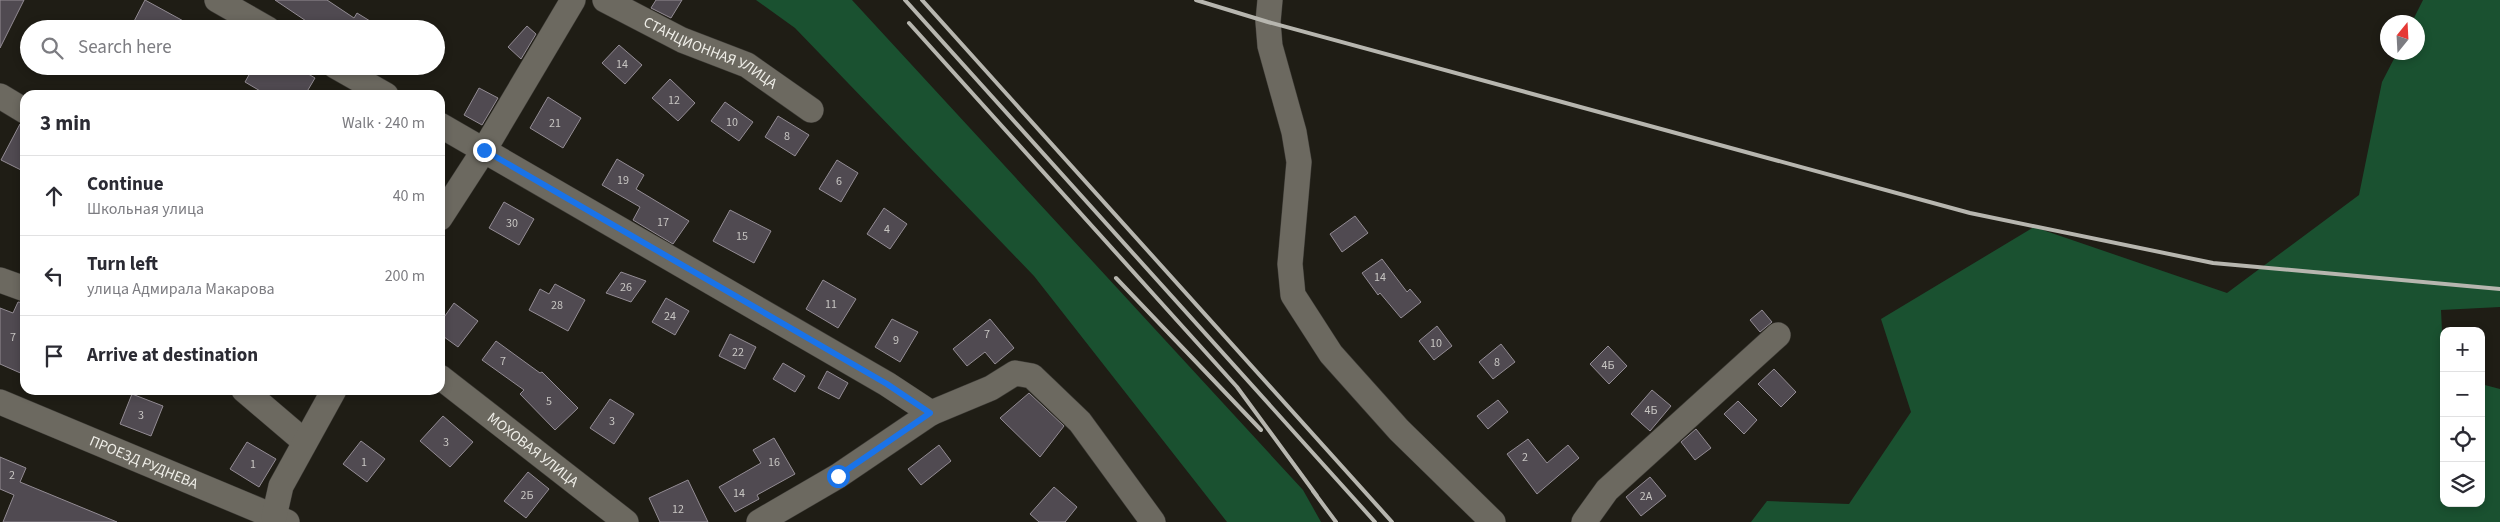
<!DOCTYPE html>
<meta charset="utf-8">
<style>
body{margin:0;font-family:"Source Sans 3",sans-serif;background:#f7f7f7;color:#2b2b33}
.controls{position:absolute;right:15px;bottom:15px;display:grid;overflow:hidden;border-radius:10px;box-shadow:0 2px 8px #0003}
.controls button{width:45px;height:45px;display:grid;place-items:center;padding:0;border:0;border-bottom:1px solid #e1e1e2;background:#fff;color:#2b2b33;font:25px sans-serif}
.compass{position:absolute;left:2380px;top:15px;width:45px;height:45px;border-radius:50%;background:#fff;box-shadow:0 2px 8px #0003;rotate:18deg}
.stop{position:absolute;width:15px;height:15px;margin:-11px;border:4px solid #1a73e8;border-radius:50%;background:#fff}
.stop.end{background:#1a73e8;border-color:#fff;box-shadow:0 1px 5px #0008}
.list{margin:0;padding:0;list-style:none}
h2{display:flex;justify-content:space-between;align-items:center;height:65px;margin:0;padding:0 20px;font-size:21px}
h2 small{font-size:16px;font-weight:400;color:#7c7c81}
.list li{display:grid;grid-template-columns:32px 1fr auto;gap:15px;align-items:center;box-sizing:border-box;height:80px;padding:0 20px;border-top:1px solid #e1e1e2}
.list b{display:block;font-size:19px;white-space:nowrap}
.list p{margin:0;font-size:16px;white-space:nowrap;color:#7c7c81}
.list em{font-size:16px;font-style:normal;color:#7c7c81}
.icon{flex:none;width:28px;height:28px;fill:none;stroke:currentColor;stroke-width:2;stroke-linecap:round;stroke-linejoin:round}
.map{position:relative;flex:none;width:2500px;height:522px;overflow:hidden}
.search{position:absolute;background:#fff;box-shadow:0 2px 8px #0003;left:20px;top:20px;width:425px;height:55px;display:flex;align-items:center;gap:12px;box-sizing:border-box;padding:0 18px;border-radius:28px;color:#7c7c81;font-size:19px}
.panel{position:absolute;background:#fff;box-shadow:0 2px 8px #0003;left:20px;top:90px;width:425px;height:305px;border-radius:15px}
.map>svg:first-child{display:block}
.forest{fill:#1a5130}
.building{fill:#504a51;stroke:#938c94}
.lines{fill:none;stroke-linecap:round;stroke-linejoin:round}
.minor-casing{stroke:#3c3a35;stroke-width:26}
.minor{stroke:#6c6960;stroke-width:25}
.rail{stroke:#b7b6af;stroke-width:4}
.route{stroke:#1a73e8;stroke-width:6}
.labels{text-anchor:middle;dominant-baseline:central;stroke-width:5;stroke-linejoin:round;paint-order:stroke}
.number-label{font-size:12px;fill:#c7c5c2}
.street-label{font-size:15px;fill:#efeee8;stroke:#16140c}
</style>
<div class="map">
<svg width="2500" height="522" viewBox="0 0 2500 522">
<rect width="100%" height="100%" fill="#1f1d15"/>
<!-- forest -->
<path class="forest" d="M756 0H852L1303 490 1321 522H1227L1034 276 795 28Z
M2423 0H2500V307L2441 310 2444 374V503H2481V384L2500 389V522H1751L1767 501 1849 504 1911 412 1881 319 2034 227 2227 293 2359 195 2382 82 2397 53 2418 52V22H2412Z"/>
<!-- building -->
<path class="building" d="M0 0H24L0 48Z
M145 0 198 29H130Z
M275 0H327L354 18 357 13 383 29H318Z
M656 0H682L671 18 651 8Z
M527 26 536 34 521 59 508 47Z
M619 45 642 65 625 84 602 63Z
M254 66H295L315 78 305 95H267L245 82Z
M670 79 695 103 678 121 652 98Z
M479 88 498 98 482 125 464 115Z
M548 97 581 118 563 148 530 128Z
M725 102 753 122 739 141 711 121Z
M778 116 809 135 795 156 765 137Z
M20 124 25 125V172L1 160Z
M617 159 644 175 636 189 689 221 673 244 633 220 640 207 602 185Z
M837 160 858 173 841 202 819 189Z
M504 202 534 219 519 245 489 228Z
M884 208 907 224 890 249 867 234Z
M730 210 771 231 754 263 713 241Z
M1355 216 1368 233 1342 252 1330 234Z
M1382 259 1407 292 1410 289 1421 302 1401 318 1380 293 1378 295 1362 273Z
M621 272 646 281 631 302 606 293Z
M823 280 856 299 838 328 806 309Z
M555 284 585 300 568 331 529 310 540 289 549 294Z
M666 298 689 311 675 335 652 322Z
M18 302 25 303V375L0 364V308L13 313Z
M454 303 478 321 458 347 440 334V323Z
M1762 310 1772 322 1760 332 1750 320Z
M892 319 918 332 900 362 875 347Z
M990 319 1014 348 995 364 985 352 967 366 953 349Z
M1437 326 1452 346 1434 360 1419 341Z
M730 334 756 347 745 369 719 356Z
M496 341 540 373 542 372 578 408 555 430 520 394 524 390 482 360Z
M1501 344 1515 362 1493 379 1479 362Z
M1608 346 1627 366 1609 384 1590 364Z
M783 363 805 376 795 392 773 379Z
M1774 369 1796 392 1781 407 1758 384Z
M827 371 848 383 839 399 818 388Z
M1652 390 1671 406 1650 431 1631 414Z
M1029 393 1064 426 1040 457 1000 418Z
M132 394 163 406 151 436 120 424Z
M610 399 634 414 614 444 590 428Z
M1498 400 1508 412 1488 429 1477 416Z
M1738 401 1757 420 1744 434 1724 414Z
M443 416 473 442 450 467 420 441Z
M1696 429 1711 448 1695 460 1681 442Z
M774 438 795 474 757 495 759 499 735 512 719 487 761 463 753 450Z
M1528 439 1547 463 1568 445 1579 458 1537 494 1507 454Z
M361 441 385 459 367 482 343 464Z
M247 442 276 459 259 487 230 469Z
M939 445 951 461 921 485 908 469Z
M0 457 26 468 20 482 117 522H3L14 495 0 489Z
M528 472 549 489 526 518 504 501Z
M1650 477 1666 496 1641 516 1626 497Z
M688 480 708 522H660L649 498Z
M1054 487 1077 507 1065 522H1039L1030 514Z"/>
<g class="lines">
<defs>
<g id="minor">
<path d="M217 0 268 29"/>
<path id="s1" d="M605 0 682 40 747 65 811 110"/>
<path d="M1270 0 1268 22 1270 46 1294 132 1299 162 1290 264 1293 295 1331 354 1399 430 1493 522"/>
<path d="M335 66 386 95"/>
<path d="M0 96 25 111"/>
<path d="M440 125 887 384 931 413"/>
<path d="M440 218 484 150 573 0"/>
<path d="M0 280 25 289"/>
<path id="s2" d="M440 377 626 522"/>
<path d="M244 390 305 442"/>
<path id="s3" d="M0 402 287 522"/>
<path d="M274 517 281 486 334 390"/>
<path d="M759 522 838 476 931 413 991 388 1015 373 1032 376 1080 422 1153 522"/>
<path d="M1584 522 1607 490 1778 335"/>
</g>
</defs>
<!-- minor casing -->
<use href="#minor" class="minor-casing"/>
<!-- minor -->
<use href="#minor" class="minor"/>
<!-- rail -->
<path class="rail" d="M905 0 1375 522
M922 0 1392 522
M1196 0 1268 22 1970 213 2213 263 2500 289
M909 23 1237 387 1317 496
M1116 278 1261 430
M1313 491 1336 522"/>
</g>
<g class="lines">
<!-- route -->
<path class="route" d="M484 150 887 384 930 413 838 476"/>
</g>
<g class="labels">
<!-- number labels -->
<g class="number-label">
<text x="622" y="64">14</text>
<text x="674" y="100">12</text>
<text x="732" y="122">10</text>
<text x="555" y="123">21</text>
<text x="787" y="136">8</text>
<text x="623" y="180">19</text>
<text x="839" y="181">6</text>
<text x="663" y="222">17</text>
<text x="512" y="223">30</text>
<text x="887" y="229">4</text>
<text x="742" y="236">15</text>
<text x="1380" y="277">14</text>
<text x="626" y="287">26</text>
<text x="831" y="304">11</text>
<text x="557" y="305">28</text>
<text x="670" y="316">24</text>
<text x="987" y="334">7</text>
<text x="13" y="337">7</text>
<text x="896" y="340">9</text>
<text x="1436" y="343">10</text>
<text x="738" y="352">22</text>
<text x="503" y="361">7</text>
<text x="1497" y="362">8</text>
<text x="1608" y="365">4Б</text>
<text x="549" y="401">5</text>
<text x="1651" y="410">4Б</text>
<text x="141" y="415">3</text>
<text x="612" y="421">3</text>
<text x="446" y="442">3</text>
<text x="1525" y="457">2</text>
<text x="364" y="462">1</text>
<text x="774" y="462">16</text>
<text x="253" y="464">1</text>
<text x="12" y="475">2</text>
<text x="739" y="493">14</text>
<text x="527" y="495">2Б</text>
<text x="1646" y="496">2А</text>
<text x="678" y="509">12</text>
</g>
<!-- street labels -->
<g class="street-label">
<text stroke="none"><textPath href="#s1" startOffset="118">СТАНЦИОННАЯ УЛИЦА</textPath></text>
<text stroke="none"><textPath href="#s2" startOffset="118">МОХОВАЯ УЛИЦА</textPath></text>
<text stroke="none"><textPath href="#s3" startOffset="156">ПРОЕЗД РУДНЕВА</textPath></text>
</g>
</g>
</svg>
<div class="controls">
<button>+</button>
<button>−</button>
<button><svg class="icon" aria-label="locate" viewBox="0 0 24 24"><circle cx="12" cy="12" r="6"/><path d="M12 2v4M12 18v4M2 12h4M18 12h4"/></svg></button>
<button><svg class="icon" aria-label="layers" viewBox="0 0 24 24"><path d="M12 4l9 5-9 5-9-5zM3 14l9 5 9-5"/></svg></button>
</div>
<svg class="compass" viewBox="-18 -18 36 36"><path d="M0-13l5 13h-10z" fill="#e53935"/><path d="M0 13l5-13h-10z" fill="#7c7c81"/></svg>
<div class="stop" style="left:838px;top:476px"></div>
<div class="stop end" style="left:484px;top:150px"></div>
<div class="search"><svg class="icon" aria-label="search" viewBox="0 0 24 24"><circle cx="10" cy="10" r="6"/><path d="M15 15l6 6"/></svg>Search here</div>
<section class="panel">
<h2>3 min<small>Walk · 240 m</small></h2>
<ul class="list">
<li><svg class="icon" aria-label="ahead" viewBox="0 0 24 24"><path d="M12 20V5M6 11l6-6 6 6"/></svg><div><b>Continue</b><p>Школьная улица</p></div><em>40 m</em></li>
<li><svg class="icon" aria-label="left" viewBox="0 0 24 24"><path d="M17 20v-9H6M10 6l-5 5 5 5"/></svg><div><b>Turn left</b><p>улица Адмирала Макарова</p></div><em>200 m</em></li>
<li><svg class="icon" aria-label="arrive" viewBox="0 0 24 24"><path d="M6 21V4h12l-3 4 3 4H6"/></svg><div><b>Arrive at destination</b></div></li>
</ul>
</section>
</div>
